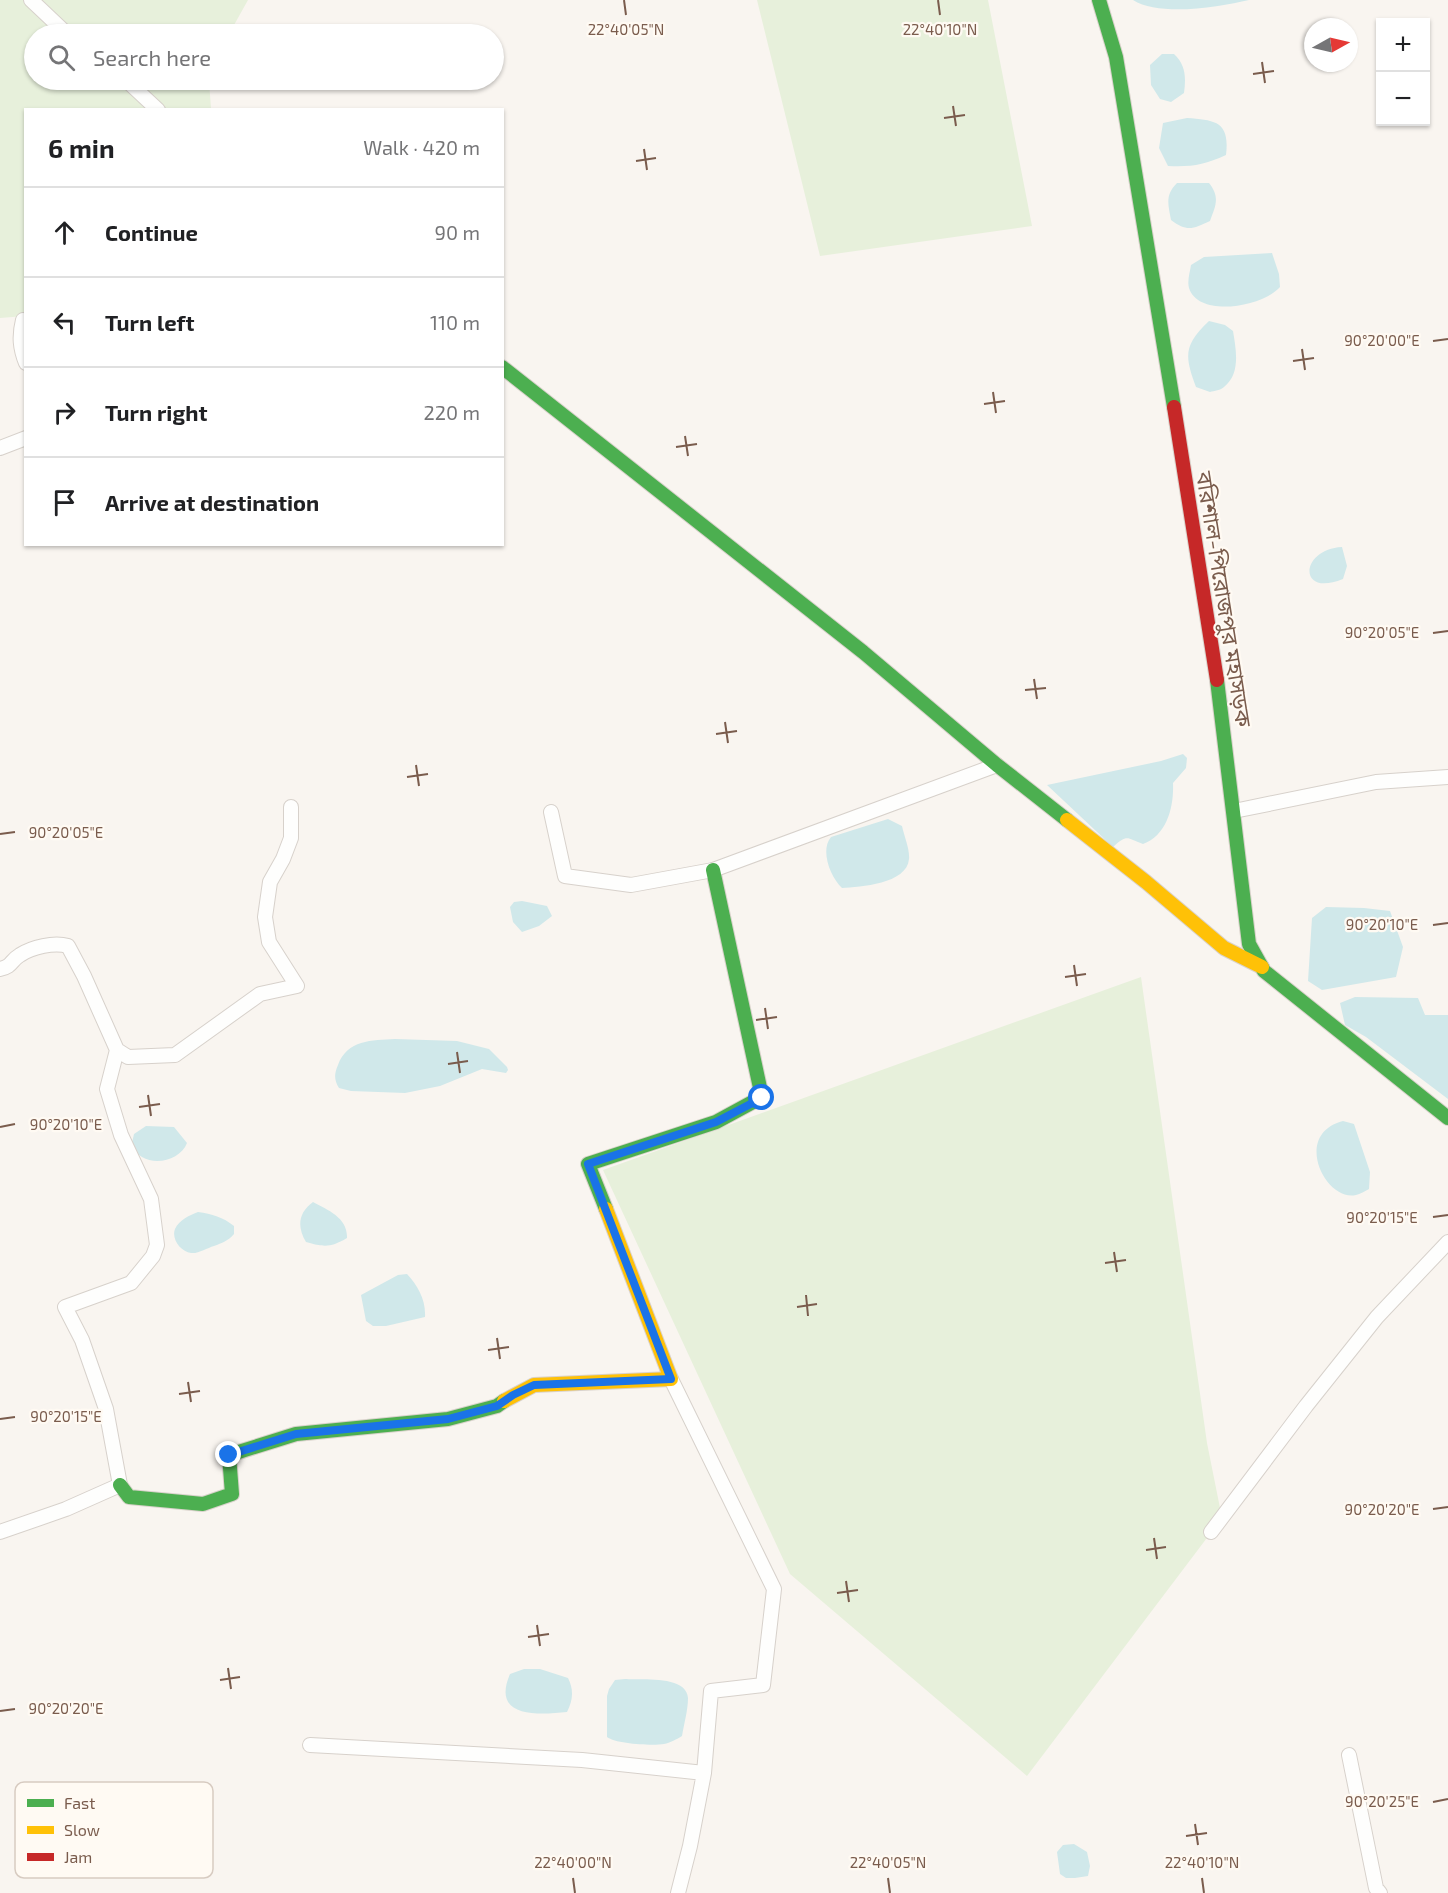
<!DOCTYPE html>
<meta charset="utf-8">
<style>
body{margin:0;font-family:"Exo 2","Noto Sans Bengali",sans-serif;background:#f2f2f2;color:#202124}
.controls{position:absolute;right:18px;top:18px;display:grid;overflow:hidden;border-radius:0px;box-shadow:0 2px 4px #0004}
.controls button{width:54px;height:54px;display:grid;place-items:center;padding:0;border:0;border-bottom:2px solid #e0e0e0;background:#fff;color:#202124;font:30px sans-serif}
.compass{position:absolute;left:1304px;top:18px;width:54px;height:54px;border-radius:50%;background:#fff;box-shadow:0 2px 4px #0004;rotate:82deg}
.stop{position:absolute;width:18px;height:18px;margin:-14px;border:4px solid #1a73e8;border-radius:50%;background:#fff}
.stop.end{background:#1a73e8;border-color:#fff;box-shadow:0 2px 6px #0008}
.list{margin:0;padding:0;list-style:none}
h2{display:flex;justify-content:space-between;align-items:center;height:78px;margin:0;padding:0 24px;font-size:26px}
h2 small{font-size:20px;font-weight:400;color:#757577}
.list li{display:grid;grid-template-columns:39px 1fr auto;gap:18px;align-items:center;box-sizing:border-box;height:90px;padding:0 24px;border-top:2px solid #e0e0e0}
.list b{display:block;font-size:22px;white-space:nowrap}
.list em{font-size:20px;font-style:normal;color:#757577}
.icon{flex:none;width:33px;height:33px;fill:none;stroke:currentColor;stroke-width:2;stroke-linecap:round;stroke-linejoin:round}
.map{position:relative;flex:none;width:1448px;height:1893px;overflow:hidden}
.search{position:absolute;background:#fff;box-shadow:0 2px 4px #0004;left:24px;top:24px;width:480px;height:66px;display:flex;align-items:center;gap:15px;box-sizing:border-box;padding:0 21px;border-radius:33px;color:#757577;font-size:22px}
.panel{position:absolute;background:#fff;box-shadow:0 2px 4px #0004;left:24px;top:108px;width:480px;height:438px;border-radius:0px}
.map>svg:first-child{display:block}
.green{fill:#e7f0db}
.water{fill:#d0e8ea}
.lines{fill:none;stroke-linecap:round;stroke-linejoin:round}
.street-casing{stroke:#d7d1cb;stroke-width:16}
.fast-casing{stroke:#d9d2cb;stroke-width:16}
.slow-casing{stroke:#d9d2cb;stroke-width:16}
.jam-casing{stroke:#d9d2cb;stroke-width:16}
.street{stroke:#fefefd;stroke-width:14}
.fast{stroke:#4caf50;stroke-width:14}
.slow{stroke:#ffc107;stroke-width:14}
.jam{stroke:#c62828;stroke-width:14}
.route{stroke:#1a73e8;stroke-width:8}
.ticks{fill:none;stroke:#7a5c4d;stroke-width:2}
.labels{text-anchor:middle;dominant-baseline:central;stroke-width:4.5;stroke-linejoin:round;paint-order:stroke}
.street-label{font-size:22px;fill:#7a5c4d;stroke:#fffaf3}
.key{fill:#fffaf3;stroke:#d7cbc1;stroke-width:1.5}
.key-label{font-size:16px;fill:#7a5c4d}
.ticks-label{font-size:15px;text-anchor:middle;fill:#7a5c4d;stroke:#fffaf3;stroke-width:4.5;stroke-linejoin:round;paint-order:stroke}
</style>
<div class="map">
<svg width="1448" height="1893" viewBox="0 0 1448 1893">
<rect width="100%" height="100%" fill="#f9f5f0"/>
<!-- green -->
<path class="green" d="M0 0H248L229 34H34V80H209L211 109 26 110 25 316 0 318Z
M757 0H988L1032 226 820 256Z
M1141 977 1207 1443 1222 1518 1027 1776 790 1574 603 1170Z"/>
<!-- water -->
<path class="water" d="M1133 0H1249C1219 7 1160 17 1133 0Z
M1162 54H1174C1186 65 1186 78 1184 93L1171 102 1160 99 1151 85 1150 65Z
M1187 118C1216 120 1230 122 1226 155 1204 165 1192 167 1168 166L1159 148 1163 123Z
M1177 183H1209C1220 197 1216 205 1210 221 1193 229 1187 232 1171 220 1168 204 1165 195 1177 183Z
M1272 253 1279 274 1280 287C1264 306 1199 319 1189 288 1187 281 1190 272 1191 265L1204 257Z
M1209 321 1225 325 1233 331C1236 349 1241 374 1224 387 1221 390 1214 391 1210 392L1196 387C1184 355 1184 345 1209 321Z
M1342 547 1347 566 1343 579C1297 598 1300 549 1342 547Z
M1183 754 1187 758 1186 768 1173 783C1174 807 1167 835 1143 844 1126 838 1128 834 1113 847L1047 785 1161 761Z
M888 819 902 826C904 836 910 849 909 859 907 884 860 887 842 888 830 877 820 850 831 837Z
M522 901 547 906 552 916 539 926 522 932 513 922 510 907 514 902Z
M1326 907 1364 908 1390 911 1403 947 1396 977 1322 990 1308 981 1312 918Z
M1355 997 1418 998 1425 1015H1448V1099L1366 1037 1345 1025 1340 1003Z
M395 1039 457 1041 489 1049 507 1067 508 1070 506 1073 482 1069 440 1086 405 1093 351 1091 339 1088C334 1080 334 1074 338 1065 347 1040 372 1040 395 1039Z
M1343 1121 1354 1124 1370 1172 1369 1189C1365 1191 1360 1194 1356 1195 1325 1202 1292 1134 1343 1121Z
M146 1126 174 1127 187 1143C181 1159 157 1166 142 1157 138 1155 135 1150 131 1147L134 1134Z
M313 1202C328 1210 348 1218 347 1238 330 1248 324 1247 306 1242 297 1227 298 1213 313 1202Z
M198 1212C212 1214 223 1217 234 1226V1234C228 1241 222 1243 214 1246 207 1248 198 1254 191 1253 181 1252 171 1239 175 1229 179 1220 190 1215 198 1212Z
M407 1274C418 1286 426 1300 425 1317L386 1326H373L366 1321 361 1295 398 1275Z
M524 1669H540L568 1678C574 1690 573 1700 567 1712 537 1715 491 1718 510 1674Z
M625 1679C641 1680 687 1675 688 1698 688 1710 684 1724 682 1736 677 1739 670 1743 664 1744 653 1746 616 1744 607 1737V1696L609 1689 615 1680Z
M1074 1844 1087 1852 1090 1866 1088 1876 1075 1878H1066L1060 1874 1057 1852 1063 1845Z"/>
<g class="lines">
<defs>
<path id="street" d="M31 0 67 34
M126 80 158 110
M23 320C19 336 20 348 26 363
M0 448 26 438
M1234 811 1376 782 1448 777
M551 812 565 876 631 885 713 870 997 765
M0 969C13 966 10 961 20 955 32 947 54 942 68 946L84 976 117 1050 128 1057 175 1055 260 994 297 986 269 942 265 917 270 882 283 859 291 838V807
M0 1532 66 1509 120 1485 106 1409 82 1340 65 1307 131 1283 153 1256 157 1245 151 1199 121 1135 107 1089 117 1050
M1211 1532 1306 1406 1377 1317 1448 1242
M310 1745 582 1760 704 1773 711 1691 763 1685 774 1589 671 1379
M1349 1755 1376 1888 1380 1893
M678 1893 690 1846 704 1773"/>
<path id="fast" d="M1099 0 1116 57 1174 407
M502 367 863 652 997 765 1067 820
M1217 680 1249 944 1264 971 1448 1118
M606 1209 588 1164 716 1122 762 1097 713 870
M120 1485 129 1497 203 1504 232 1494 229 1455 296 1434 448 1419 497 1406 504 1401"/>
<path id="slow" d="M1067 820 1146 882 1224 948 1262 967
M504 1401 534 1385 671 1379 606 1209"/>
<path id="jam" d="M1174 407 1217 680"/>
</defs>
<!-- street casing -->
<use href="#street" class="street-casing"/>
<!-- fast casing -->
<use href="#fast" class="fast-casing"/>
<!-- slow casing -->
<use href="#slow" class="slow-casing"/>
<!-- jam casing -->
<use href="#jam" class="jam-casing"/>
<!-- street -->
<use href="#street" class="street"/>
<!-- fast -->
<use href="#fast" class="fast"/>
<!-- slow -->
<use href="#slow" class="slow"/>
<!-- jam -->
<use href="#jam" class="jam"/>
</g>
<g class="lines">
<!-- route -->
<path class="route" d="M229 1455 296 1434 448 1419 497 1406 513 1395 534 1385 671 1379 588 1164 716 1122 762 1098"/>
</g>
<!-- ticks -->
<path class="ticks" d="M624 0 626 15M938 0 940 15M1262 62 1265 83M1253 74 1274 71M953 106 956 126M944 118 965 115M644 149 647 170M636 161 656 158M1433 341 1448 339M1302 349 1305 370M1293 361 1314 358M993 392 996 413M984 404 1005 401M685 436 688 456M676 447 697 444M1433 633 1448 631M1034 679 1037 699M1025 690 1046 688M725 722 728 743M716 734 737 731M416 765 419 786M407 777 428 774M0 834 15 832M1433 925 1448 923M1074 965 1077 986M1065 977 1086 974M765 1008 768 1029M756 1020 777 1017M457 1052 460 1073M448 1064 468 1061M148 1095 151 1116M139 1107 160 1104M0 1127 15 1124M1433 1217 1448 1215M1114 1252 1117 1272M1105 1263 1126 1260M806 1295 808 1316M797 1307 817 1304M497 1338 500 1359M488 1350 509 1347M188 1382 191 1402M179 1394 200 1391M0 1419 15 1417M1433 1509 1448 1507M1154 1538 1157 1559M1146 1550 1166 1547M846 1581 849 1602M837 1593 858 1590M537 1625 540 1646M528 1637 549 1634M228 1668 231 1689M220 1680 240 1677M0 1711 15 1709M1433 1802 1448 1799M1195 1824 1198 1845M1186 1836 1207 1833M573 1878 575 1893M888 1878 890 1893M1202 1878 1204 1893"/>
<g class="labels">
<!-- street labels -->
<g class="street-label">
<text transform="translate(1225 599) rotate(81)">বরিশাল-পিরোজপুর মহাসড়ক</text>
</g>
</g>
<!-- legend -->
<rect x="15" y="1782" width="198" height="96" rx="9" class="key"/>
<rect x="27" y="1799" width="27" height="8" fill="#4caf50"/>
<rect x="27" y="1826" width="27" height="8" fill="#ffc107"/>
<rect x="27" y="1853" width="27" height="8" fill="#c62828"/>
<g class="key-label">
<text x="64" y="1809">Fast</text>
<text x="64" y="1836">Slow</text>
<text x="64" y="1863">Jam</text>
</g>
<g class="ticks-label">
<text x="626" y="35">22°40'05"N</text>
<text x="940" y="35">22°40'10"N</text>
<text x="1382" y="346">90°20'00"E</text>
<text x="1382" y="638">90°20'05"E</text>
<text x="66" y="838">90°20'05"E</text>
<text x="1382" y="930">90°20'10"E</text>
<text x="66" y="1130">90°20'10"E</text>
<text x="1382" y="1223">90°20'15"E</text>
<text x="66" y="1422">90°20'15"E</text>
<text x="1382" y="1515">90°20'20"E</text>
<text x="66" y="1714">90°20'20"E</text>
<text x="1382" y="1807">90°20'25"E</text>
<text x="573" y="1868">22°40'00"N</text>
<text x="888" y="1868">22°40'05"N</text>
<text x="1202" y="1868">22°40'10"N</text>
</g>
</svg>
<div class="controls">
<button>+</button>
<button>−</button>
</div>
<svg class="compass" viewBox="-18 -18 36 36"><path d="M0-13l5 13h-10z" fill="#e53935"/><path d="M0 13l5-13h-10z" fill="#757577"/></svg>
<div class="stop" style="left:762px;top:1098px"></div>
<div class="stop end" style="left:229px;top:1455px"></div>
<div class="search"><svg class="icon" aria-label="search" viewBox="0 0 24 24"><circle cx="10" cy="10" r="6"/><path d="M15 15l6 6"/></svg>Search here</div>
<section class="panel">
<h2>6 min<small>Walk · 420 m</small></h2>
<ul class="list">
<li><svg class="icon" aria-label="ahead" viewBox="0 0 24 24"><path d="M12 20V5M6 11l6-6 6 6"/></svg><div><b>Continue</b></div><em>90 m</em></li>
<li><svg class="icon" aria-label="left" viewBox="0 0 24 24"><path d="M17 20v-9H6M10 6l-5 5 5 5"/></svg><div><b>Turn left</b></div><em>110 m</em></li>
<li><svg class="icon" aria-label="right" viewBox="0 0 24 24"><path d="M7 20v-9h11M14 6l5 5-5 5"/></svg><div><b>Turn right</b></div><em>220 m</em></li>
<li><svg class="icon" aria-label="arrive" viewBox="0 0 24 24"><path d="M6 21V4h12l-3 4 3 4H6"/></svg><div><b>Arrive at destination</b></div></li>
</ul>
</section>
</div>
